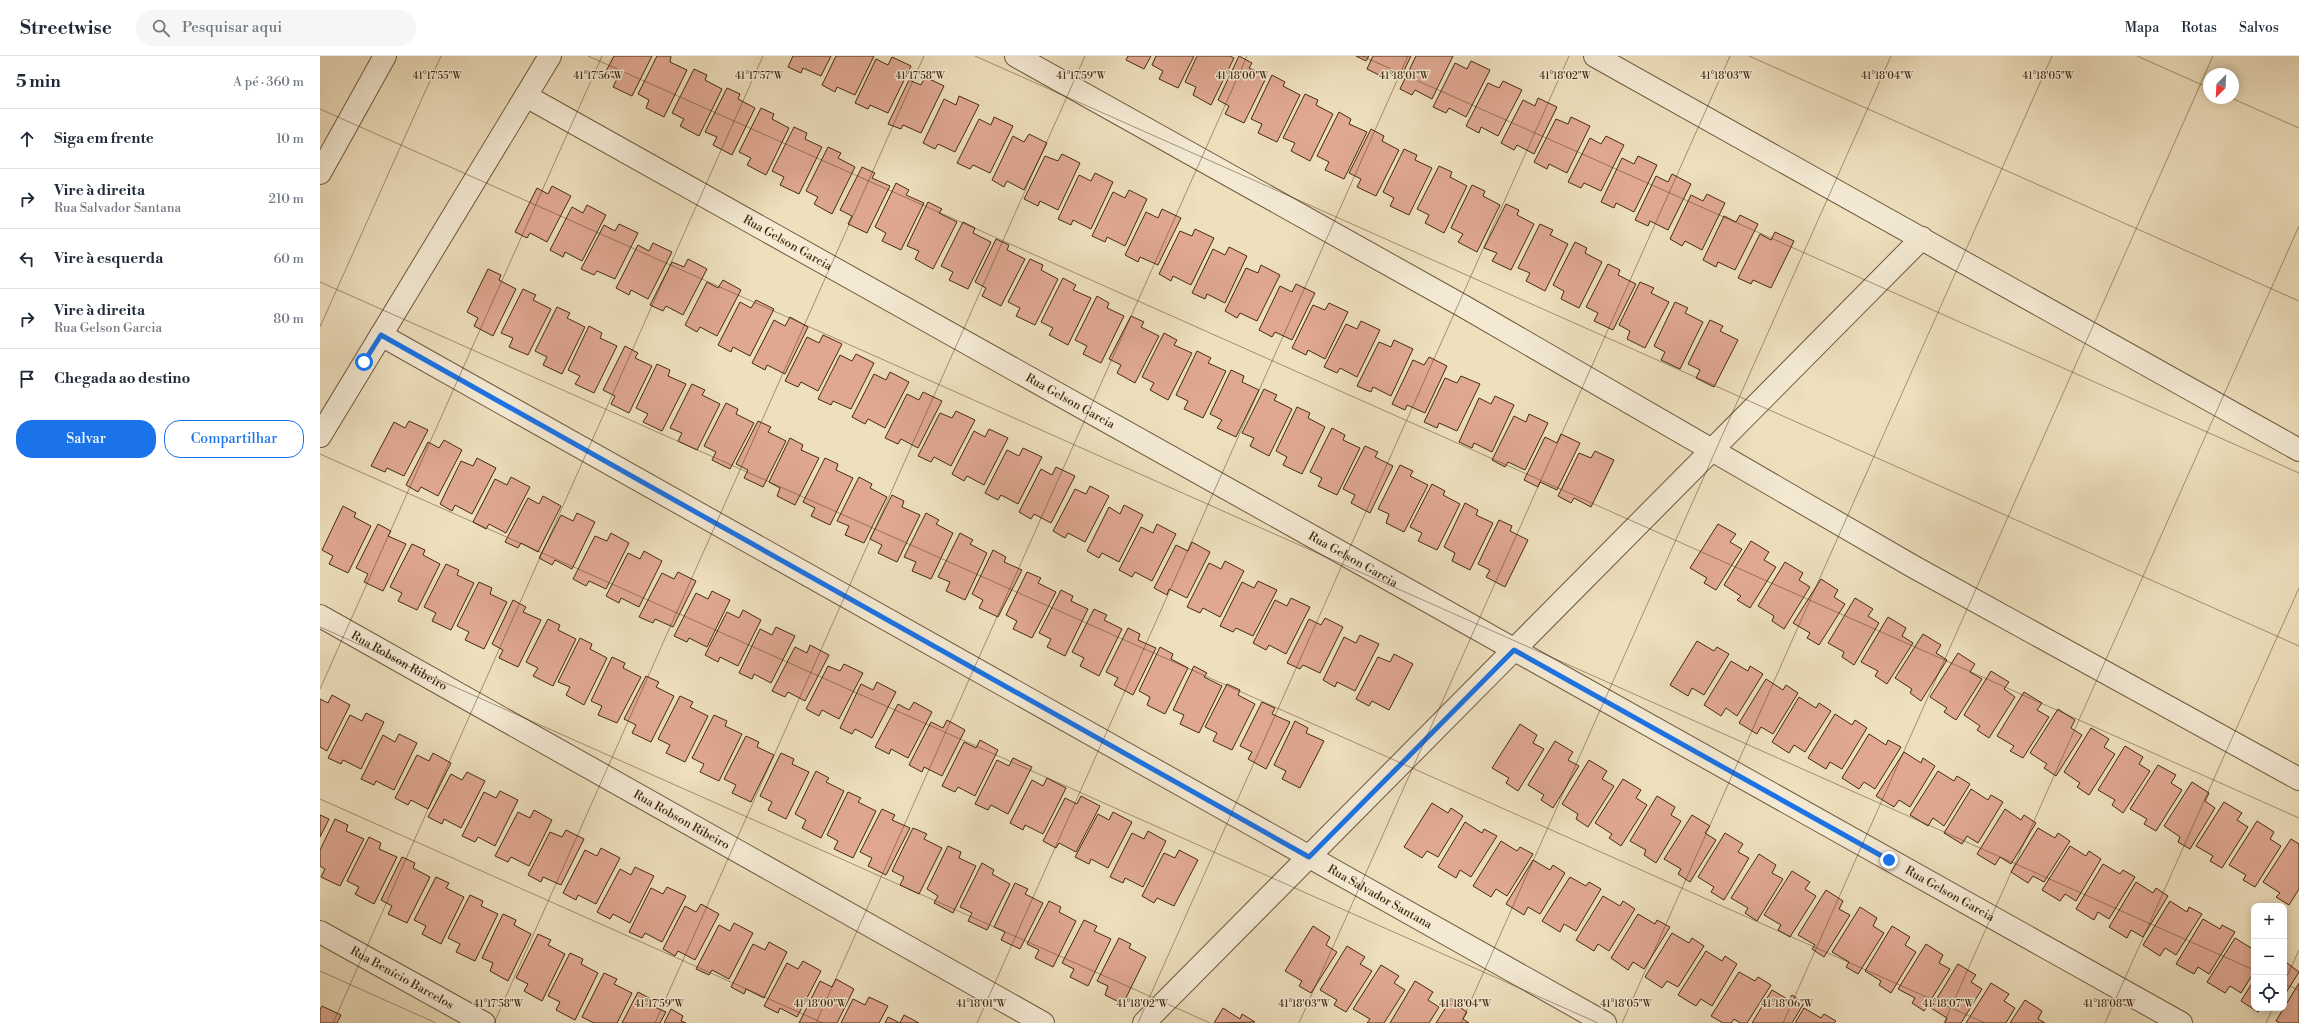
<!DOCTYPE html>
<html lang="pt">
<meta charset="utf-8">
<style>
body{margin:0;font-family:"Libre Bodoni",serif;background:#f6f6f7;color:#1f2937}
.controls{position:absolute;right:12px;bottom:12px;display:grid;overflow:hidden;border-radius:8px;box-shadow:0 2px 10px #0003}
.controls button{width:36px;height:36px;display:grid;place-items:center;padding:0;border:0;border-bottom:1px solid #e0e1e3;background:#fff;color:#1f2937;font:20px sans-serif}
.compass{position:absolute;left:1883px;top:12px;width:36px;height:36px;border-radius:50%;background:#fff;box-shadow:0 2px 10px #0003;rotate:204deg}
.stop{position:absolute;width:12px;height:12px;margin:-9px;border:3px solid #1a73e8;border-radius:50%;background:#fff}
.stop.end{background:#1a73e8;border-color:#fff;box-shadow:0 1px 4px #0008}
.list{margin:0;padding:0;list-style:none}
h2{display:flex;justify-content:space-between;align-items:center;height:52px;margin:0;padding:0 16px;font-size:17px}
h2 small{font-size:13px;font-weight:400;color:#747a83}
.list li{display:grid;grid-template-columns:26px 1fr auto;gap:12px;align-items:center;box-sizing:border-box;height:60px;padding:0 16px;border-top:1px solid #e0e1e3}
.list b{display:block;font-size:15px;white-space:nowrap}
.list p{margin:0;font-size:13px;white-space:nowrap;color:#747a83}
.list em{font-size:13px;font-style:normal;color:#747a83}
.actions{display:flex;gap:8px;padding:12px 16px}
.actions a{flex:1;padding:9px 0;border:1px solid #1a73e8;border-radius:16px;text-align:center;font-size:14px;color:#1a73e8}
.actions .main{background:#1a73e8;color:#fff}
.icon{flex:none;width:22px;height:22px;fill:none;stroke:currentColor;stroke-width:2;stroke-linecap:round;stroke-linejoin:round}
.map{position:relative;flex:none;width:1979px;height:967px;overflow:hidden}
header{display:flex;align-items:center;gap:24px;box-sizing:border-box;height:56px;padding:0 20px;background:#fff;border-bottom:1px solid #e0e1e3}
header strong{font-size:19px}
nav{display:flex;gap:22px;margin-inline-start:auto;font-size:14px}
.search{width:280px;height:36px;background:#f6f6f7;display:flex;align-items:center;gap:10px;box-sizing:border-box;padding:0 14px;border-radius:22px;color:#747a83;font-size:15px}
main{display:flex}
aside{flex:1;background:#fff}
.map>svg:first-child{display:block}
.building{fill:#e0a891;stroke:#452c10}
.lines{fill:none;stroke-linecap:round;stroke-linejoin:round}
.minor-casing{stroke:#6f593b;stroke-width:24}
.minor{stroke:#f4ead4;stroke-width:22}
.route{stroke:#1a73e8;stroke-width:5}
.ticks{fill:none;stroke:#452c10;stroke-width:1;stroke-opacity:0.45}
.labels{text-anchor:middle;dominant-baseline:central;stroke-width:3;stroke-linejoin:round;paint-order:stroke}
.street-label{font-size:12px;fill:#452c10;stroke:#f4ead4}
.ticks-label{font-size:10px;text-anchor:middle;fill:#452c10;stroke:#f4ead4;stroke-width:3;stroke-linejoin:round;paint-order:stroke}
</style>
<header>
<strong>Streetwise</strong>
<div class="search"><svg class="icon" aria-label="search" viewBox="0 0 24 24"><circle cx="10" cy="10" r="6"/><path d="M15 15l6 6"/></svg>Pesquisar aqui</div>
<nav><a>Mapa</a><a>Rotas</a><a>Salvos</a></nav>
</header>
<main>
<aside>
<h2>5 min<small>A pé · 360 m</small></h2>
<ul class="list">
<li><svg class="icon" aria-label="ahead" viewBox="0 0 24 24"><path d="M12 20V5M6 11l6-6 6 6"/></svg><div><b>Siga em frente</b></div><em>10 m</em></li>
<li><svg class="icon" aria-label="right" viewBox="0 0 24 24"><path d="M7 20v-9h11M14 6l5 5-5 5"/></svg><div><b>Vire à direita</b><p>Rua Salvador Santana</p></div><em>210 m</em></li>
<li><svg class="icon" aria-label="left" viewBox="0 0 24 24"><path d="M17 20v-9H6M10 6l-5 5 5 5"/></svg><div><b>Vire à esquerda</b></div><em>60 m</em></li>
<li><svg class="icon" aria-label="right" viewBox="0 0 24 24"><path d="M7 20v-9h11M14 6l5 5-5 5"/></svg><div><b>Vire à direita</b><p>Rua Gelson Garcia</p></div><em>80 m</em></li>
<li><svg class="icon" aria-label="arrive" viewBox="0 0 24 24"><path d="M6 21V4h12l-3 4 3 4H6"/></svg><div><b>Chegada ao destino</b></div></li>
</ul>
<div class="actions"><a class="main">Salvar</a><a>Compartilhar</a></div>
</aside>
<div class="map">
<svg width="1979" height="967" viewBox="0 0 1979 967">
<rect width="100%" height="100%" fill="#eedfbd"/>
<filter id="stains"><feTurbulence type="fractalNoise" baseFrequency=".005" numOctaves="4"/><feColorMatrix values="0 0 0 0 .2 0 0 0 0 .09 0 0 0 0 .02 0 0 0 .5 -.17"/></filter>
<radialGradient id="worn" r=".72"><stop offset=".6" stop-color="#630" stop-opacity="0"/><stop offset="1" stop-color="#630" stop-opacity=".3"/></radialGradient>
<!-- building -->
<path class="building" d="M294 0H332L312 40 293 31 297 23 285 17Z
M337 0H351L350 6 367 14 344 61 326 52 329 44 318 38Z
M473 0H511L501 20 483 12 481 17 468 11Z
M516 0H554L535 39 517 31 515 36 502 29Z
M808 0H831L824 13 806 4Z
M836 0H874L858 32 839 23 843 15 832 9Z
M877 0H910L914 2 891 49 873 39 876 31 865 26Z
M919 0 932 7 929 12 947 20 924 67 905 58 909 50 898 44Z
M1036 0H1049L1046 5Z
M1053 0H1091L1080 23 1062 14 1059 19 1047 13Z
M1096 0H1133L1112 43 1095 34 1092 39 1080 33Z
M572 1 591 10 568 57 550 49 548 53 535 47 556 3 568 9Z
M1151 5 1170 14 1146 61 1129 52 1126 57 1113 51 1135 7 1147 13Z
M374 13 387 19 385 24 402 33 379 80 360 70 364 63 352 57Z
M952 19 965 26 963 30 980 39 957 86 938 77 942 68 931 63Z
M605 21 624 30 601 77 583 69 581 73 568 68 589 24 601 29Z
M1183 25 1202 34 1178 80 1161 71 1159 77 1146 70 1168 27 1179 32Z
M407 32 420 38 418 43 435 52 412 99 393 89 397 81 385 76Z
M985 38 998 44 996 49 1013 58 990 105 971 95 975 87 963 82Z
M639 40 659 49 635 96 618 88 615 93 603 87 624 43 636 49Z
M1218 42 1237 51 1214 98 1197 89 1194 94 1181 87 1203 44 1215 50Z
M441 52 454 58 452 63 469 72 446 119 427 109 431 102 419 96Z
M1019 56 1031 63 1029 68 1047 76 1024 123 1005 114 1009 106 997 100Z
M674 61 693 70 670 117 653 109 650 113 637 107 659 63 671 69Z
M1251 61 1270 70 1247 117 1229 108 1227 113 1214 106 1236 63 1248 68Z
M474 71 487 77 485 83 502 91 479 138 460 129 464 121 452 115Z
M1051 73 1064 80 1062 85 1079 94 1056 140 1037 131 1041 123 1029 117Z
M709 78 727 87 704 134 687 125 684 131 672 124 693 80 704 86Z
M1286 80 1304 89 1281 135 1264 127 1261 132 1248 126 1270 82 1281 88Z
M508 91 521 97 518 102 535 111 512 158 494 148 498 141 486 135Z
M1084 93 1097 99 1095 104 1112 112 1089 159 1070 150 1074 142 1063 136Z
M742 98 760 107 738 154 720 145 718 150 704 143 725 100 738 105Z
M1318 100 1337 109 1314 156 1296 147 1294 152 1281 146 1302 102 1314 108Z
M1119 110 1132 116 1130 121 1147 130 1124 177 1105 167 1109 159 1097 153Z
M542 111 555 117 552 122 570 130 547 177 528 168 532 160 520 154Z
M775 117 793 126 771 173 753 164 751 169 738 163 759 119 771 125Z
M1352 118 1371 128 1348 174 1330 165 1328 170 1315 164 1336 120 1348 126Z
M576 127 589 134 586 139 604 147 581 194 562 185 566 177 555 171Z
M1152 129 1165 135 1163 140 1180 149 1157 196 1138 186 1143 178 1131 172Z
M232 130 251 140 227 186 210 177 207 182 195 176 217 132 228 138Z
M809 134 827 143 805 190 787 181 785 186 772 180 793 136 805 142Z
M1387 138 1405 147 1382 194 1365 185 1362 190 1350 183 1371 139 1383 145Z
M608 146 622 153 619 157 637 166 613 213 595 203 599 195 587 190Z
M1186 148 1199 154 1197 159 1214 168 1191 214 1172 205 1177 197 1164 192Z
M267 149 286 159 262 205 245 196 243 201 230 194 252 151 263 157Z
M842 153 861 162 838 209 820 201 818 206 805 199 826 156 838 162Z
M1420 159 1438 168 1415 214 1398 206 1396 211 1383 204 1404 160 1416 166Z
M643 166 655 172 653 177 671 186 648 233 629 224 633 216 621 210Z
M299 168 318 177 295 223 277 215 274 219 261 213 284 169 295 175Z
M1220 168 1233 174 1230 179 1248 188 1225 235 1206 225 1210 217 1198 212Z
M875 173 894 182 871 229 853 220 851 225 839 218 860 175 872 180Z
M1455 176 1474 185 1451 232 1433 224 1431 228 1418 222 1440 178 1451 184Z
M676 183 689 189 687 194 705 203 681 250 662 240 666 232 655 226Z
M1255 186 1267 192 1265 197 1282 206 1259 252 1241 243 1244 235 1233 229Z
M333 187 352 196 328 243 311 234 309 239 296 232 318 189 329 195Z
M909 191 927 200 905 247 887 238 885 243 872 237 893 193 905 199Z
M368 203 387 213 363 259 346 250 343 255 330 249 352 206 364 211Z
M710 203 723 209 721 214 738 223 715 269 696 260 700 252 688 246Z
M1288 208 1300 214 1298 219 1316 228 1293 274 1274 265 1278 257 1266 251Z
M941 209 960 219 937 265 920 257 917 262 905 255 926 212 938 217Z
M168 213 181 219 179 224 196 233 173 280 154 270 158 262 147 256Z
M743 222 756 229 753 234 771 242 748 289 729 279 733 272 721 266Z
M403 224 421 234 397 280 380 271 377 276 365 269 387 226 398 232Z
M1320 226 1334 232 1331 237 1349 246 1325 292 1307 283 1310 275 1299 269Z
M976 228 995 237 972 284 955 276 952 281 939 274 960 230 972 236Z
M203 233 216 239 213 244 231 253 208 299 189 291 193 282 181 277Z
M777 240 789 247 787 252 804 260 781 307 763 298 767 290 755 284Z
M436 244 454 253 430 300 413 291 411 296 398 289 420 246 431 252Z
M1355 246 1368 252 1365 257 1383 266 1360 313 1341 304 1345 296 1334 290Z
M1009 247 1028 256 1005 303 988 294 986 299 972 292 993 249 1005 254Z
M237 251 250 257 247 262 265 271 242 318 223 309 227 301 215 295Z
M811 260 824 266 821 271 839 280 815 327 797 317 801 309 789 303Z
M470 261 488 271 465 318 447 309 445 314 432 307 454 264 465 270Z
M1390 264 1403 270 1400 275 1418 284 1394 331 1376 322 1380 314 1368 308Z
M1041 265 1060 274 1037 321 1020 312 1017 317 1004 311 1026 268 1037 273Z
M269 270 282 277 280 282 297 290 274 337 255 328 260 320 248 314Z
M844 277 857 284 854 289 872 297 848 344 830 334 834 327 822 321Z
M503 279 522 288 498 335 481 326 478 331 465 325 487 281 499 287Z
M1074 284 1093 293 1071 340 1053 331 1051 336 1037 330 1059 286 1071 291Z
M305 290 318 297 315 302 332 310 309 357 291 348 295 340 283 334Z
M877 295 891 302 888 307 906 315 883 362 864 353 868 345 856 339Z
M536 298 554 307 531 353 513 345 511 349 498 343 520 299 532 305Z
M1109 301 1127 310 1105 357 1087 349 1085 354 1072 348 1093 304 1104 309Z
M337 308 350 314 348 320 366 328 342 375 323 366 328 358 316 352Z
M911 314 924 320 922 326 939 334 916 381 897 372 902 364 890 358Z
M570 316 589 326 565 372 548 363 545 368 532 361 554 318 566 324Z
M1141 320 1160 328 1137 375 1119 367 1117 372 1104 366 1125 322 1137 327Z
M372 328 385 334 382 339 400 348 377 394 358 385 362 377 350 372Z
M944 333 957 339 954 344 972 353 949 400 930 390 934 382 922 377Z
M603 336 622 345 598 392 581 383 578 388 565 382 587 338 599 344Z
M1175 340 1194 349 1172 396 1154 387 1152 392 1139 386 1159 342 1171 348Z
M406 347 418 353 416 358 434 367 410 413 392 404 396 396 384 390Z
M977 351 990 357 988 362 1005 371 982 418 963 409 967 401 956 395Z
M636 355 655 364 631 410 614 401 611 406 598 400 620 357 632 362Z
M1209 358 1228 367 1205 414 1188 406 1185 411 1172 404 1194 360 1206 366Z
M89 365 108 374 84 420 67 412 65 416 51 410 74 366 85 372Z
M438 365 451 371 448 376 466 385 443 431 424 422 428 414 416 408Z
M1012 372 1025 379 1023 384 1040 392 1017 439 998 430 1002 422 990 416Z
M669 373 688 382 664 429 647 420 644 425 632 418 654 375 665 381Z
M1241 378 1260 387 1237 434 1220 426 1218 431 1204 424 1225 381 1237 387Z
M470 382 483 389 481 394 499 402 475 449 457 440 460 432 449 426Z
M124 384 142 394 118 440 101 431 98 436 86 429 108 386 119 392Z
M1045 390 1058 396 1055 401 1073 410 1050 457 1031 447 1035 439 1023 433Z
M703 392 722 401 698 448 681 439 678 444 665 437 687 394 699 400Z
M1275 395 1294 404 1271 451 1254 442 1251 447 1238 440 1259 397 1271 402Z
M157 402 176 412 152 458 135 449 132 455 120 448 141 405 153 410Z
M505 402 518 408 516 414 533 422 510 469 491 460 495 452 483 446Z
M1080 409 1093 415 1090 420 1108 429 1084 476 1066 467 1069 458 1058 453Z
M736 411 755 420 731 467 714 458 711 463 699 456 721 413 732 419Z
M191 421 210 431 186 477 169 468 166 473 153 466 175 423 187 429Z
M539 421 552 428 550 432 567 441 544 487 525 479 529 470 517 465Z
M1112 428 1125 435 1123 439 1140 448 1117 494 1098 485 1102 477 1090 471Z
M770 430 789 440 765 486 748 477 745 482 733 475 755 433 766 438Z
M572 439 584 445 582 451 600 459 577 506 558 497 562 489 550 483Z
M223 440 241 450 218 496 201 487 198 492 185 486 208 442 219 448Z
M1145 447 1158 454 1156 459 1173 467 1150 514 1132 505 1135 497 1124 491Z
M804 449 823 459 799 506 782 497 779 502 767 495 789 451 800 458Z
M23 450 36 457 34 461 51 470 28 517 9 508 13 500 2 494Z
M257 457 275 466 252 513 235 504 232 509 219 502 241 459 253 465Z
M606 457 619 464 616 468 633 477 611 523 592 515 596 506 584 501Z
M1179 464 1192 470 1190 475 1208 484 1185 531 1166 521 1170 514 1158 508Z
M58 468 71 475 68 480 86 488 63 535 44 526 48 518 36 512Z
M837 468 856 478 832 525 815 516 812 521 799 514 821 471 833 477Z
M1398 468 1416 478 1410 486 1422 493 1396 534 1384 527 1387 522 1370 512Z
M291 477 309 487 286 533 269 525 266 530 253 523 275 480 287 485Z
M640 477 653 484 650 488 667 497 645 544 626 535 630 526 618 521Z
M1431 485 1449 496 1444 504 1456 511 1430 552 1417 544 1421 540 1404 529Z
M872 486 890 496 867 542 849 533 847 539 834 532 856 489 868 495Z
M92 488 105 494 103 499 120 508 97 554 78 545 82 537 70 531Z
M673 494 686 501 684 506 702 514 678 561 659 552 663 544 652 538Z
M324 495 342 505 319 551 301 542 299 547 286 540 308 497 320 503Z
M905 505 924 515 900 561 883 552 880 557 867 551 889 507 901 513Z
M1465 506 1483 517 1479 524 1490 531 1464 573 1452 565 1454 560 1438 550Z
M126 508 139 514 137 519 154 527 131 574 112 565 116 557 104 551Z
M358 516 376 525 353 571 335 563 333 567 319 561 342 517 354 523Z
M707 516 721 522 718 527 736 536 712 582 693 573 697 565 686 559Z
M1501 523 1518 534 1514 541 1525 548 1499 589 1487 582 1490 577 1473 567Z
M938 525 957 534 933 580 916 572 913 576 900 570 922 526 934 532Z
M159 526 172 532 170 538 187 546 164 593 145 584 149 576 137 570Z
M741 534 753 540 751 545 768 553 745 600 727 591 731 583 719 577Z
M392 535 410 544 387 591 369 582 367 586 354 580 376 537 388 543Z
M971 542 990 551 966 598 949 589 946 594 933 587 955 544 967 550Z
M1535 542 1553 553 1548 560 1559 567 1534 609 1522 601 1524 596 1508 587Z
M193 544 206 551 203 556 221 564 198 611 179 602 183 594 172 588Z
M774 553 787 559 784 564 802 573 779 620 760 610 764 602 752 596Z
M423 554 441 564 418 610 400 601 398 606 385 599 407 556 419 562Z
M1568 561 1586 572 1582 580 1593 587 1567 628 1555 620 1558 615 1541 606Z
M1005 562 1023 571 1000 617 983 609 980 613 967 607 989 563 1001 569Z
M228 563 240 569 238 574 256 583 233 630 213 620 218 612 206 606Z
M456 571 475 580 451 627 434 618 432 623 419 617 440 573 452 579Z
M808 572 820 578 818 584 836 592 813 639 794 629 798 622 786 616Z
M1603 578 1621 589 1616 597 1627 604 1601 645 1590 637 1592 633 1575 622Z
M1040 579 1059 588 1035 635 1017 626 1015 631 1003 624 1024 581 1036 587Z
M260 582 272 588 270 593 287 602 264 649 246 639 250 631 238 626Z
M1377 585 1394 595 1397 591 1409 598 1384 639 1372 632 1368 640 1350 629Z
M490 589 509 599 485 645 468 636 465 641 452 635 475 591 487 597Z
M840 591 853 598 851 603 868 612 845 658 827 649 830 641 819 635Z
M1638 597 1655 608 1650 616 1662 623 1636 664 1624 656 1627 652 1610 641Z
M1074 598 1093 608 1069 654 1052 645 1049 650 1036 643 1058 601 1070 606Z
M292 601 305 607 303 612 321 621 297 667 278 659 282 650 271 645Z
M1411 605 1428 615 1430 610 1443 618 1417 660 1406 652 1401 660 1384 649Z
M524 608 543 617 519 663 502 654 499 660 486 653 508 610 520 615Z
M874 610 887 617 884 621 902 630 879 677 860 668 864 659 853 654Z
M1671 615 1689 626 1684 633 1695 641 1669 682 1657 674 1660 670 1644 659Z
M326 620 339 626 336 631 354 640 331 686 312 677 316 669 304 663Z
M1446 623 1463 634 1466 629 1478 637 1453 678 1441 671 1437 678 1419 667Z
M557 626 576 636 552 682 535 673 532 678 520 672 541 628 553 634Z
M907 628 920 634 918 639 935 648 912 694 893 685 897 677 885 671Z
M1704 636 1722 647 1717 654 1729 661 1703 702 1690 695 1694 690 1677 680Z
M12 639 30 649 7 695 0 691V643L8 647Z
M360 640 373 646 370 651 388 660 365 706 346 697 350 689 338 683Z
M1479 641 1496 652 1499 647 1511 655 1485 696 1474 689 1469 697 1452 686Z
M594 646 612 656 588 702 571 693 569 698 555 691 578 648 589 654Z
M942 646 955 652 952 658 970 666 946 713 928 703 932 696 920 690Z
M1738 653 1755 664 1751 672 1762 679 1736 720 1724 712 1727 708 1710 697Z
M46 657 64 666 41 713 23 704 21 708 8 702 30 659 42 665Z
M1515 658 1532 669 1535 664 1547 672 1522 713 1510 706 1506 713 1488 702Z
M394 659 407 665 405 670 422 678 399 725 380 716 384 708 372 702Z
M627 664 645 674 622 720 604 711 602 716 589 709 611 666 623 672Z
M975 665 988 672 986 677 1004 685 980 732 962 723 966 715 954 709Z
M1200 668 1217 679 1213 687 1224 693 1198 735 1186 727 1189 722 1172 712Z
M1771 672 1789 683 1784 691 1795 698 1769 739 1757 731 1760 727 1744 716Z
M79 678 97 687 74 734 56 725 54 729 41 723 63 679 75 686Z
M1549 678 1566 689 1568 684 1581 691 1555 733 1544 726 1539 733 1522 722Z
M426 680 439 686 437 691 454 699 431 746 412 737 416 729 404 723Z
M660 684 678 694 655 740 638 731 635 736 622 730 644 686 656 692Z
M1235 685 1253 696 1248 704 1259 710 1233 752 1221 744 1224 739 1208 729Z
M1805 690 1823 701 1819 708 1830 715 1803 757 1792 749 1795 744 1778 734Z
M1584 696 1601 707 1603 702 1615 710 1590 751 1579 744 1574 751 1556 740Z
M113 697 131 707 108 753 91 744 88 749 75 742 97 699 109 705Z
M461 697 474 703 472 708 489 716 466 763 448 754 452 746 440 740Z
M693 702 712 711 688 758 671 749 668 754 655 748 677 704 689 710Z
M1269 704 1287 715 1282 723 1294 730 1268 771 1256 763 1258 758 1242 748Z
M1838 709 1856 719 1851 727 1862 734 1836 775 1824 768 1827 763 1810 753Z
M496 715 509 722 506 726 524 735 501 782 482 772 486 764 475 758Z
M1618 715 1634 725 1637 720 1650 728 1624 770 1613 762 1608 770 1590 759Z
M147 716 165 725 141 772 124 763 122 768 108 761 131 718 142 724Z
M727 722 746 732 723 778 705 769 703 774 690 767 712 724 723 730Z
M1303 723 1321 734 1316 742 1327 749 1301 790 1289 782 1292 778 1275 767Z
M1872 726 1889 737 1885 745 1895 752 1870 793 1858 786 1860 781 1844 770Z
M1651 733 1668 744 1671 739 1683 746 1658 787 1647 780 1642 788 1624 777Z
M180 735 198 744 175 790 158 781 155 786 142 780 164 736 176 742Z
M528 736 541 742 538 746 556 755 533 802 514 793 518 785 507 779Z
M761 740 780 750 756 796 739 787 736 792 723 785 745 742 757 748Z
M1337 740 1355 751 1351 759 1361 765 1336 807 1324 799 1326 794 1310 785Z
M1904 746 1922 757 1917 764 1928 771 1902 812 1890 805 1893 800 1876 790Z
M1112 747 1128 757 1131 752 1143 760 1118 801 1107 795 1102 802 1084 791Z
M562 753 575 759 572 764 590 772 566 819 548 810 552 802 540 796Z
M1685 753 1701 764 1704 759 1716 767 1691 808 1680 801 1675 809 1657 798Z
M214 754 232 764 209 810 191 801 188 806 175 800 198 756 210 762Z
M793 756 812 766 788 812 771 803 769 808 755 801 778 758 789 764Z
M0 759 9 763 0 781Z
M1372 759 1390 770 1385 777 1396 784 1370 826 1358 818 1361 813 1344 803Z
M15 763 28 769 26 775 44 783 20 830 1 821 5 813 0 810V794Z
M1937 765 1954 776 1950 783 1961 790 1935 831 1923 824 1926 819 1909 809Z
M1145 766 1162 777 1164 773 1177 780 1151 821 1140 814 1136 822 1118 811Z
M593 772 607 778 604 783 622 792 599 838 580 829 584 821 572 815Z
M1718 772 1735 782 1738 777 1750 785 1724 826 1713 820 1708 827 1691 816Z
M246 774 264 783 241 829 223 821 221 826 208 819 230 776 242 781Z
M828 775 846 785 823 831 805 822 803 827 790 821 812 777 824 783Z
M1405 777 1423 788 1418 796 1429 802 1404 844 1391 836 1394 831 1378 821Z
M49 781 61 787 59 793 77 801 54 848 35 838 39 831 27 825Z
M1971 783 1979 788V833L1969 849 1956 841 1960 837 1943 826Z
M1181 785 1197 795 1200 791 1213 798 1187 840 1176 833 1171 841 1153 830Z
M628 790 641 796 639 802 656 810 633 857 614 847 618 840 607 833Z
M1750 790 1766 800 1769 795 1781 803 1756 845 1745 838 1740 845 1722 834Z
M281 792 300 802 276 848 258 839 256 844 243 837 265 794 277 800Z
M859 794 878 804 854 850 837 842 834 847 822 840 844 797 855 802Z
M1439 798 1456 809 1452 817 1463 823 1437 865 1425 857 1428 852 1411 842Z
M82 801 95 807 93 812 110 821 87 867 68 858 72 850 61 844Z
M1213 804 1230 814 1233 809 1245 817 1220 858 1208 851 1204 859 1186 848Z
M662 807 674 814 672 818 690 828 667 874 648 865 652 857 640 851Z
M1783 808 1800 818 1803 814 1815 821 1789 863 1778 856 1774 864 1756 853Z
M315 811 334 820 310 867 293 858 290 863 277 856 300 813 311 819Z
M1472 815 1490 826 1485 833 1496 840 1470 881 1458 874 1461 869 1444 859Z
M116 821 129 827 126 832 144 841 121 888 102 878 106 870 94 864Z
M1250 821 1266 830 1269 826 1281 833 1256 875 1244 868 1240 876 1222 865Z
M1816 826 1833 837 1836 832 1848 840 1823 881 1811 874 1807 882 1789 871Z
M695 827 708 833 705 838 723 847 700 893 681 884 685 876 674 871Z
M347 831 366 840 342 886 325 877 322 882 309 876 331 832 343 838Z
M1506 834 1523 845 1519 853 1530 859 1504 901 1492 893 1495 889 1478 879Z
M150 839 163 845 161 850 178 858 155 905 136 896 140 888 128 882Z
M1283 840 1300 850 1303 845 1315 853 1289 895 1278 888 1274 895 1256 884Z
M729 845 741 851 739 856 756 865 733 911 715 902 719 894 707 888Z
M1850 845 1867 856 1869 851 1882 858 1856 899 1845 892 1840 900 1823 889Z
M381 848 399 858 375 904 358 895 355 900 343 893 365 850 376 856Z
M1540 851 1557 862 1553 870 1564 877 1538 918 1526 911 1529 906 1512 896Z
M183 858 196 864 194 869 211 878 188 925 170 915 173 907 162 902Z
M1318 858 1335 868 1337 864 1350 871 1324 913 1313 906 1308 914 1291 902Z
M1883 863 1900 873 1902 869 1915 876 1889 918 1878 911 1874 918 1856 908Z
M764 864 777 870 774 875 791 883 768 930 750 921 754 913 742 907Z
M414 867 433 877 409 923 392 914 389 919 376 913 399 869 410 875Z
M993 870 1010 881 1006 889 1017 896 991 937 979 930 982 925 965 915Z
M1572 870 1590 881 1585 889 1596 896 1571 937 1559 929 1561 925 1545 915Z
M1352 877 1369 887 1372 882 1384 890 1358 931 1347 925 1342 932 1325 921Z
M218 878 231 884 228 889 245 898 222 945 204 935 208 928 196 922Z
M799 882 811 888 809 892 826 901 803 948 785 939 788 930 777 925Z
M1915 882 1931 892 1934 889V916L1921 937 1910 930 1905 937 1887 926Z
M449 886 467 896 444 942 426 933 424 938 411 931 433 888 445 894Z
M1606 888 1623 899 1619 907 1630 913 1604 955 1592 947 1595 942 1578 933Z
M1027 890 1045 901 1040 908 1052 915 1026 956 1014 949 1017 944 1000 934Z
M1386 895 1402 905 1405 900 1417 908 1392 950 1381 943 1376 950 1358 939Z
M250 897 263 903 261 908 278 917 255 964 236 954 240 946 228 940Z
M483 905 501 915 477 961 460 952 458 957 444 950 467 907 478 913Z
M1967 907 1979 916 1964 940V911Z
M1638 908 1656 919 1651 926 1662 933 1641 967H1625L1627 962 1611 952Z
M1061 909 1079 920 1074 927 1085 934 1064 967H1047L1050 963 1033 953Z
M1419 916 1435 925 1438 921 1451 929 1427 967H1420L1414 963 1411 967H1403L1391 960Z
M284 917 297 923 294 928 312 937 297 967H274L262 961Z
M516 923 534 933 517 967H479L500 925 512 931Z
M1934 924V952H1941L1938 956 1921 945Z
M1095 925 1113 936 1108 944 1119 951 1109 967H1070Z
M1671 927 1689 938 1684 945 1695 952 1686 967H1646Z
M1979 927V967H1960L1956 965Z
M1452 934 1469 944 1472 939 1484 947 1472 967H1432Z
M318 936 331 943 328 948 346 956 340 967H302Z
M549 941 568 950 559 967H521L533 943 545 949Z
M1705 944 1722 955 1718 963 1725 967H1690Z
M1130 945 1147 956 1143 963 1149 967H1116Z
M2 950 21 959 17 967H0V954Z
M903 952 920 963 922 958 935 966 894 967Z
M1484 952 1501 962 1504 958 1516 965 1514 967H1475Z
M351 953 363 960 361 965 366 967H344Z
M584 959 599 967H565L568 961 580 967Z"/>
<g class="lines">
<defs>
<g id="minor">
<path d="M696 0 1143 250 1594 511 1979 723"/>
<path d="M1275 0 1979 394"/>
<path id="s1" d="M206 40 1861 967"/>
<path d="M0 117 65 0"/>
<path id="s2" d="M61 279 1285 967"/>
<path d="M0 380 230 0"/>
<path id="s3" d="M0 560 723 967"/>
<path id="s4" d="M0 876 164 967"/>
<path d="M824 967 1602 182"/>
</g>
</defs>
<!-- minor casing -->
<use href="#minor" class="minor-casing"/>
<!-- minor -->
<use href="#minor" class="minor"/>
</g>
<g class="lines">
<!-- route -->
<path class="route" d="M44 306 61 279 989 801 1194 594 1569 804"/>
</g>
<!-- ticks -->
<path class="ticks" d="M268 0 1979 762M655 0 1979 590M1042 0 1979 417M1429 0 1979 245M1817 0 1889 32M1911 42 1979 72M0 53 1934 914M0 226 1665 967M0 271 121 0M0 398 1278 967M0 571 890 967M0 633 282 0M0 743 503 967M0 915 116 967M1964 927 1979 894M1964 928 1979 934M13 967 443 0M174 967 604 0M335 967 765 0M496 967 927 0M657 967 1088 0M818 967 1249 0M979 967 1410 0M1141 967 1571 0M1302 967 1732 0M1463 967 1893 0M1624 967 1979 170M1785 967 1979 532M1946 967 1953 952"/>
<g class="labels">
<!-- street labels -->
<g class="street-label">
<text stroke="none"><textPath href="#s1" startOffset="300">Rua Gelson Garcia</textPath></text>
<text stroke="none"><textPath href="#s1" startOffset="624">Rua Gelson Garcia</textPath></text>
<text stroke="none"><textPath href="#s1" startOffset="948">Rua Gelson Garcia</textPath></text>
<text stroke="none"><textPath href="#s3" startOffset="91">Rua Robson Ribeiro</textPath></text>
<text stroke="none"><textPath href="#s3" startOffset="415">Rua Robson Ribeiro</textPath></text>
<text stroke="none"><textPath href="#s1" startOffset="1632">Rua Gelson Garcia</textPath></text>
<text stroke="none"><textPath href="#s2" startOffset="1146">Rua Salvador Santana</textPath></text>
<text stroke="none"><textPath href="#s4" startOffset="94">Rua Benício Barcelos</textPath></text>
</g>
</g>
<g class="ticks-label">
<text x="278" y="23">41°17'56"W</text>
<text x="600" y="23">41°17'58"W</text>
<text x="1567" y="23">41°18'04"W</text>
<text x="117" y="23">41°17'55"W</text>
<text x="439" y="23">41°17'57"W</text>
<text x="761" y="23">41°17'59"W</text>
<text x="922" y="23">41°18'00"W</text>
<text x="1084" y="23">41°18'01"W</text>
<text x="1245" y="23">41°18'02"W</text>
<text x="1406" y="23">41°18'03"W</text>
<text x="1728" y="23">41°18'05"W</text>
<text x="178" y="951">41°17'58"W</text>
<text x="339" y="951">41°17'59"W</text>
<text x="500" y="951">41°18'00"W</text>
<text x="661" y="951">41°18'01"W</text>
<text x="822" y="951">41°18'02"W</text>
<text x="984" y="951">41°18'03"W</text>
<text x="1145" y="951">41°18'04"W</text>
<text x="1306" y="951">41°18'05"W</text>
<text x="1467" y="951">41°18'06"W</text>
<text x="1628" y="951">41°18'07"W</text>
<text x="1789" y="951">41°18'08"W</text>
</g>
<rect width="100%" height="100%" filter="url(#stains)"/>
<rect width="100%" height="100%" fill="url(#worn)"/>
</svg>
<div class="controls">
<button>+</button>
<button>−</button>
<button><svg class="icon" aria-label="locate" viewBox="0 0 24 24"><circle cx="12" cy="12" r="6"/><path d="M12 2v4M12 18v4M2 12h4M18 12h4"/></svg></button>
</div>
<svg class="compass" viewBox="-18 -18 36 36"><path d="M0-13l5 13h-10z" fill="#e53935"/><path d="M0 13l5-13h-10z" fill="#747a83"/></svg>
<div class="stop" style="left:44px;top:306px"></div>
<div class="stop end" style="left:1569px;top:804px"></div>
</div>
</main>
